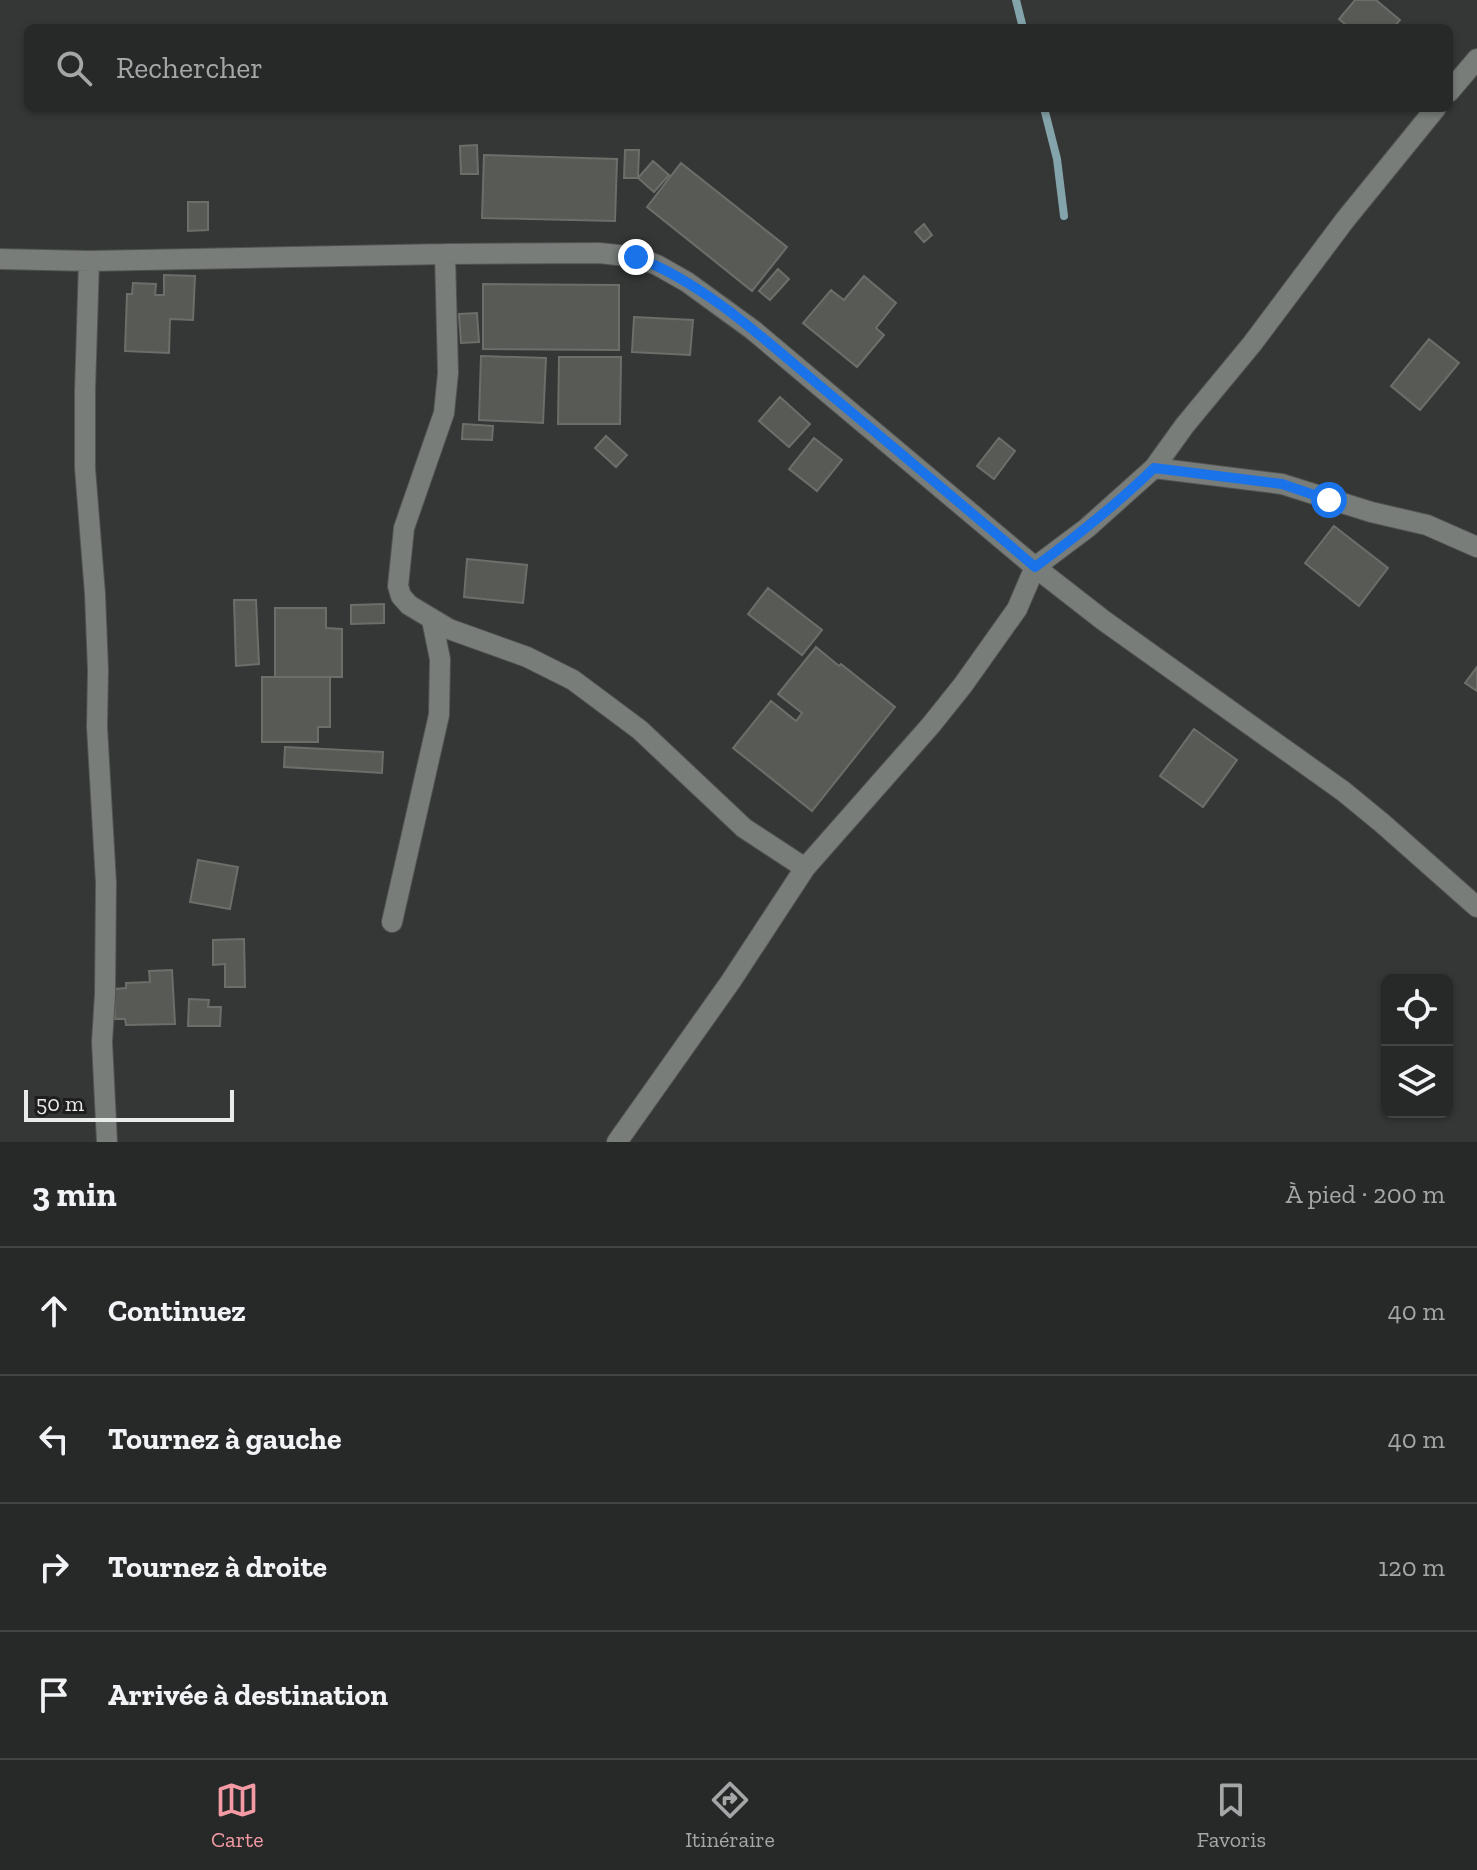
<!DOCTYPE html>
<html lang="fr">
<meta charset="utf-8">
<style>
body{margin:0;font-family:"Zilla Slab",serif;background:#333534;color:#f1f3f6}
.controls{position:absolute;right:24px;bottom:24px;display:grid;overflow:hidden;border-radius:12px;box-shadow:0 2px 6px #0004}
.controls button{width:72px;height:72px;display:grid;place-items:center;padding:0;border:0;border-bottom:2px solid #434545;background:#272928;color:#f1f3f6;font:40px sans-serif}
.scale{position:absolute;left:24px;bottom:20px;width:210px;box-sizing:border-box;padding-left:8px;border:4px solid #e9ebea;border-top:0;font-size:22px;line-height:28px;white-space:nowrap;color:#e9ebea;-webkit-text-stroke:6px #1d1e1d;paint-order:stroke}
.stop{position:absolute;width:24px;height:24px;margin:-18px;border:6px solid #1a73e8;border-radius:50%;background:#fff}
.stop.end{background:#1a73e8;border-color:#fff;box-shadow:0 2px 8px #0008}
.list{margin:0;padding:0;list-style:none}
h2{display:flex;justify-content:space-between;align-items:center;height:104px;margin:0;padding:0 32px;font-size:34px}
h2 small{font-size:26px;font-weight:400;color:#a4a6a8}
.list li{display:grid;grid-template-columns:52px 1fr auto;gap:24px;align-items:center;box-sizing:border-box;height:128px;padding:0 32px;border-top:2px solid #434545}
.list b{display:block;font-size:30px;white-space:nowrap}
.list em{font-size:26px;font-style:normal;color:#a4a6a8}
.icon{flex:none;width:44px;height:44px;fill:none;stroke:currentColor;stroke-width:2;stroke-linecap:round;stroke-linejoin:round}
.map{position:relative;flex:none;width:1477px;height:1142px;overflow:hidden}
.search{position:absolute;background:#272928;box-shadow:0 2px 6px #0004;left:24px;right:24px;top:24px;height:88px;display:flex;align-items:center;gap:20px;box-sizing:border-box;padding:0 28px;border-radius:12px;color:#a4a6a8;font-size:30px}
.sheet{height:616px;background:#272928}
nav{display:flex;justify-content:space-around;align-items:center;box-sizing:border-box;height:112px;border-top:2px solid #434545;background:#272928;font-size:22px;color:#a4a6a8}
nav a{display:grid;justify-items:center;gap:4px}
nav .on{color:#f49aa4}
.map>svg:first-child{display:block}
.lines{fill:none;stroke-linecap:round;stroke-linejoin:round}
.stream{stroke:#84a4ab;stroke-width:8}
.building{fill:#585a56;stroke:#6c6e6a;stroke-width:2}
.street-casing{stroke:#515452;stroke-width:22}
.street{stroke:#787d7a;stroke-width:20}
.route{stroke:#1a73e8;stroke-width:10}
</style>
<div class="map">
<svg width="1477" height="1142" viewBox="0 0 1477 1142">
<rect width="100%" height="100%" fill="#343735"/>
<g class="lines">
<!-- stream -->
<path class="stream" d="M1016 0 1023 28
M1044 108 1057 159 1064 216"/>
</g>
<!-- building -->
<path class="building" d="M1355 0H1376L1400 20 1393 28H1350L1339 19Z
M477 145 478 174H461L460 146Z
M625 150H639L638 178H624Z
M484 155 617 159 615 221 482 218Z
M653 161 669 175 654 192 638 178Z
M681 163 787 247 752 291 647 207Z
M188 202H208V230L188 231Z
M924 224 932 235 924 242 915 232Z
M778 269 789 279 770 300 759 291Z
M164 275 195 276 193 320 170 319 169 353 125 351 127 294H132L133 283 156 284 155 295H164Z
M864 276 896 303 876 328 884 335 857 367 803 323 831 290 844 300Z
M483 284 619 285V350L483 349Z
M477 313 479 342 461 343 459 314Z
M634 317 693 320 690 355 632 352Z
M1429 339 1459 363 1420 410 1391 386Z
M481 356 546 358 543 423 479 420Z
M559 357H621L620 424H558Z
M780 397 810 424 789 447 759 421Z
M463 424 493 426 492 440 462 439Z
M606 436 627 455 616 467 595 448Z
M814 438 842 460 817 491 789 469Z
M999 438 1015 451 994 479 977 466Z
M1334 526 1388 568 1359 606 1305 563Z
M467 559 527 565 523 603 464 597Z
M768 588 822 630 802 655 748 614Z
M234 600H256L259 664 236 666Z
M384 604V623L351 624V605Z
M275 608H326V628L342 629V677H275Z
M816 647 839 666 841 664 895 707 812 811 733 748 771 701 796 721 802 713 778 694Z
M1477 667V691L1465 683Z
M262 677H330V727H318V742H262Z
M1194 729 1237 760 1203 807 1160 776Z
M285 747 383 752 382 773 284 767Z
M198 860 238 867 230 909 190 902Z
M244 939 245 987H225V964L213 965V940Z
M172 970 175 1024 126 1025 125 1019H115L114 989 126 988V983L150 982 149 971Z
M189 999 209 1000 208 1007H221L220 1026H188Z"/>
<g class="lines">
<defs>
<path id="street" d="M1449 92 1477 59
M445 254 448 373 444 413 404 528 398 586 401 596 409 605 449 629 527 657 573 680 640 730 744 828 805 868
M0 259 89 261 445 254 599 253 636 257 657 265 687 282 753 330 1035 567 1103 620 1343 791 1382 823 1477 907
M89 261 85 391V468L95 594 98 670 97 727 106 883 105 994 102 1042 107 1142
M1154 468 1282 484 1371 512 1427 525 1477 547
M392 922 439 715 440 659 432 620
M617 1142 731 981 805 868 931 725 963 685 1017 609 1035 567 1087 528 1154 468 1185 425 1252 344 1345 220 1436 108"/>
</defs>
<!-- street casing -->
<use href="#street" class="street-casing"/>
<!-- street -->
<use href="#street" class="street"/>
</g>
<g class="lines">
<!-- route -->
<path class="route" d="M636 257C704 283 765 340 820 386 892 446 964 506 1035 567 1077 536 1117 504 1154 468L1282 484 1329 500"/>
</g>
</svg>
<div class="controls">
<button><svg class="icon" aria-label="locate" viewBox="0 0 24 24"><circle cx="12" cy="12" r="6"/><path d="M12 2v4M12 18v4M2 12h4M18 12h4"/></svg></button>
<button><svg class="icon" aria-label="layers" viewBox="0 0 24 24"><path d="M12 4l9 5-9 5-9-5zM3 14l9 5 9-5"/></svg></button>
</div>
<div class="scale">50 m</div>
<div class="stop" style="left:1329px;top:500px"></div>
<div class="stop end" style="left:636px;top:257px"></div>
<div class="search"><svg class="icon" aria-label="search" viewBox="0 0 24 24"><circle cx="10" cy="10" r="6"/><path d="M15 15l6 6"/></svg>Rechercher</div>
</div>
<section class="sheet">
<h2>3 min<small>À pied · 200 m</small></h2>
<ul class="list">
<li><svg class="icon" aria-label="ahead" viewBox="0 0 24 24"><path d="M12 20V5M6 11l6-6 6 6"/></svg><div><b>Continuez</b></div><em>40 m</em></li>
<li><svg class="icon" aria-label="left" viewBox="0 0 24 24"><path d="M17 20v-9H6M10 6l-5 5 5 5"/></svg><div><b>Tournez à gauche</b></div><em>40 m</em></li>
<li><svg class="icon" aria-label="right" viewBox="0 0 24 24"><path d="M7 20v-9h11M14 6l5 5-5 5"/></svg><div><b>Tournez à droite</b></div><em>120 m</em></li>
<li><svg class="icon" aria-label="arrive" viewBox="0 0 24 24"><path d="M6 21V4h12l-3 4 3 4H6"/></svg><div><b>Arrivée à destination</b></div></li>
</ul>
</section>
<nav>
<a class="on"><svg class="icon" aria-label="map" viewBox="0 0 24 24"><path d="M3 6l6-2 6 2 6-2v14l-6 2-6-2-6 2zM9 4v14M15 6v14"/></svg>Carte</a>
<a><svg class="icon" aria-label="directions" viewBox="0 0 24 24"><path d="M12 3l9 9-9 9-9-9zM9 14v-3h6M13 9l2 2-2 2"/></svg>Itinéraire</a>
<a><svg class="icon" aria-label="saved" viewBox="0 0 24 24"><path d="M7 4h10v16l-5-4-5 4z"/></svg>Favoris</a>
</nav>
